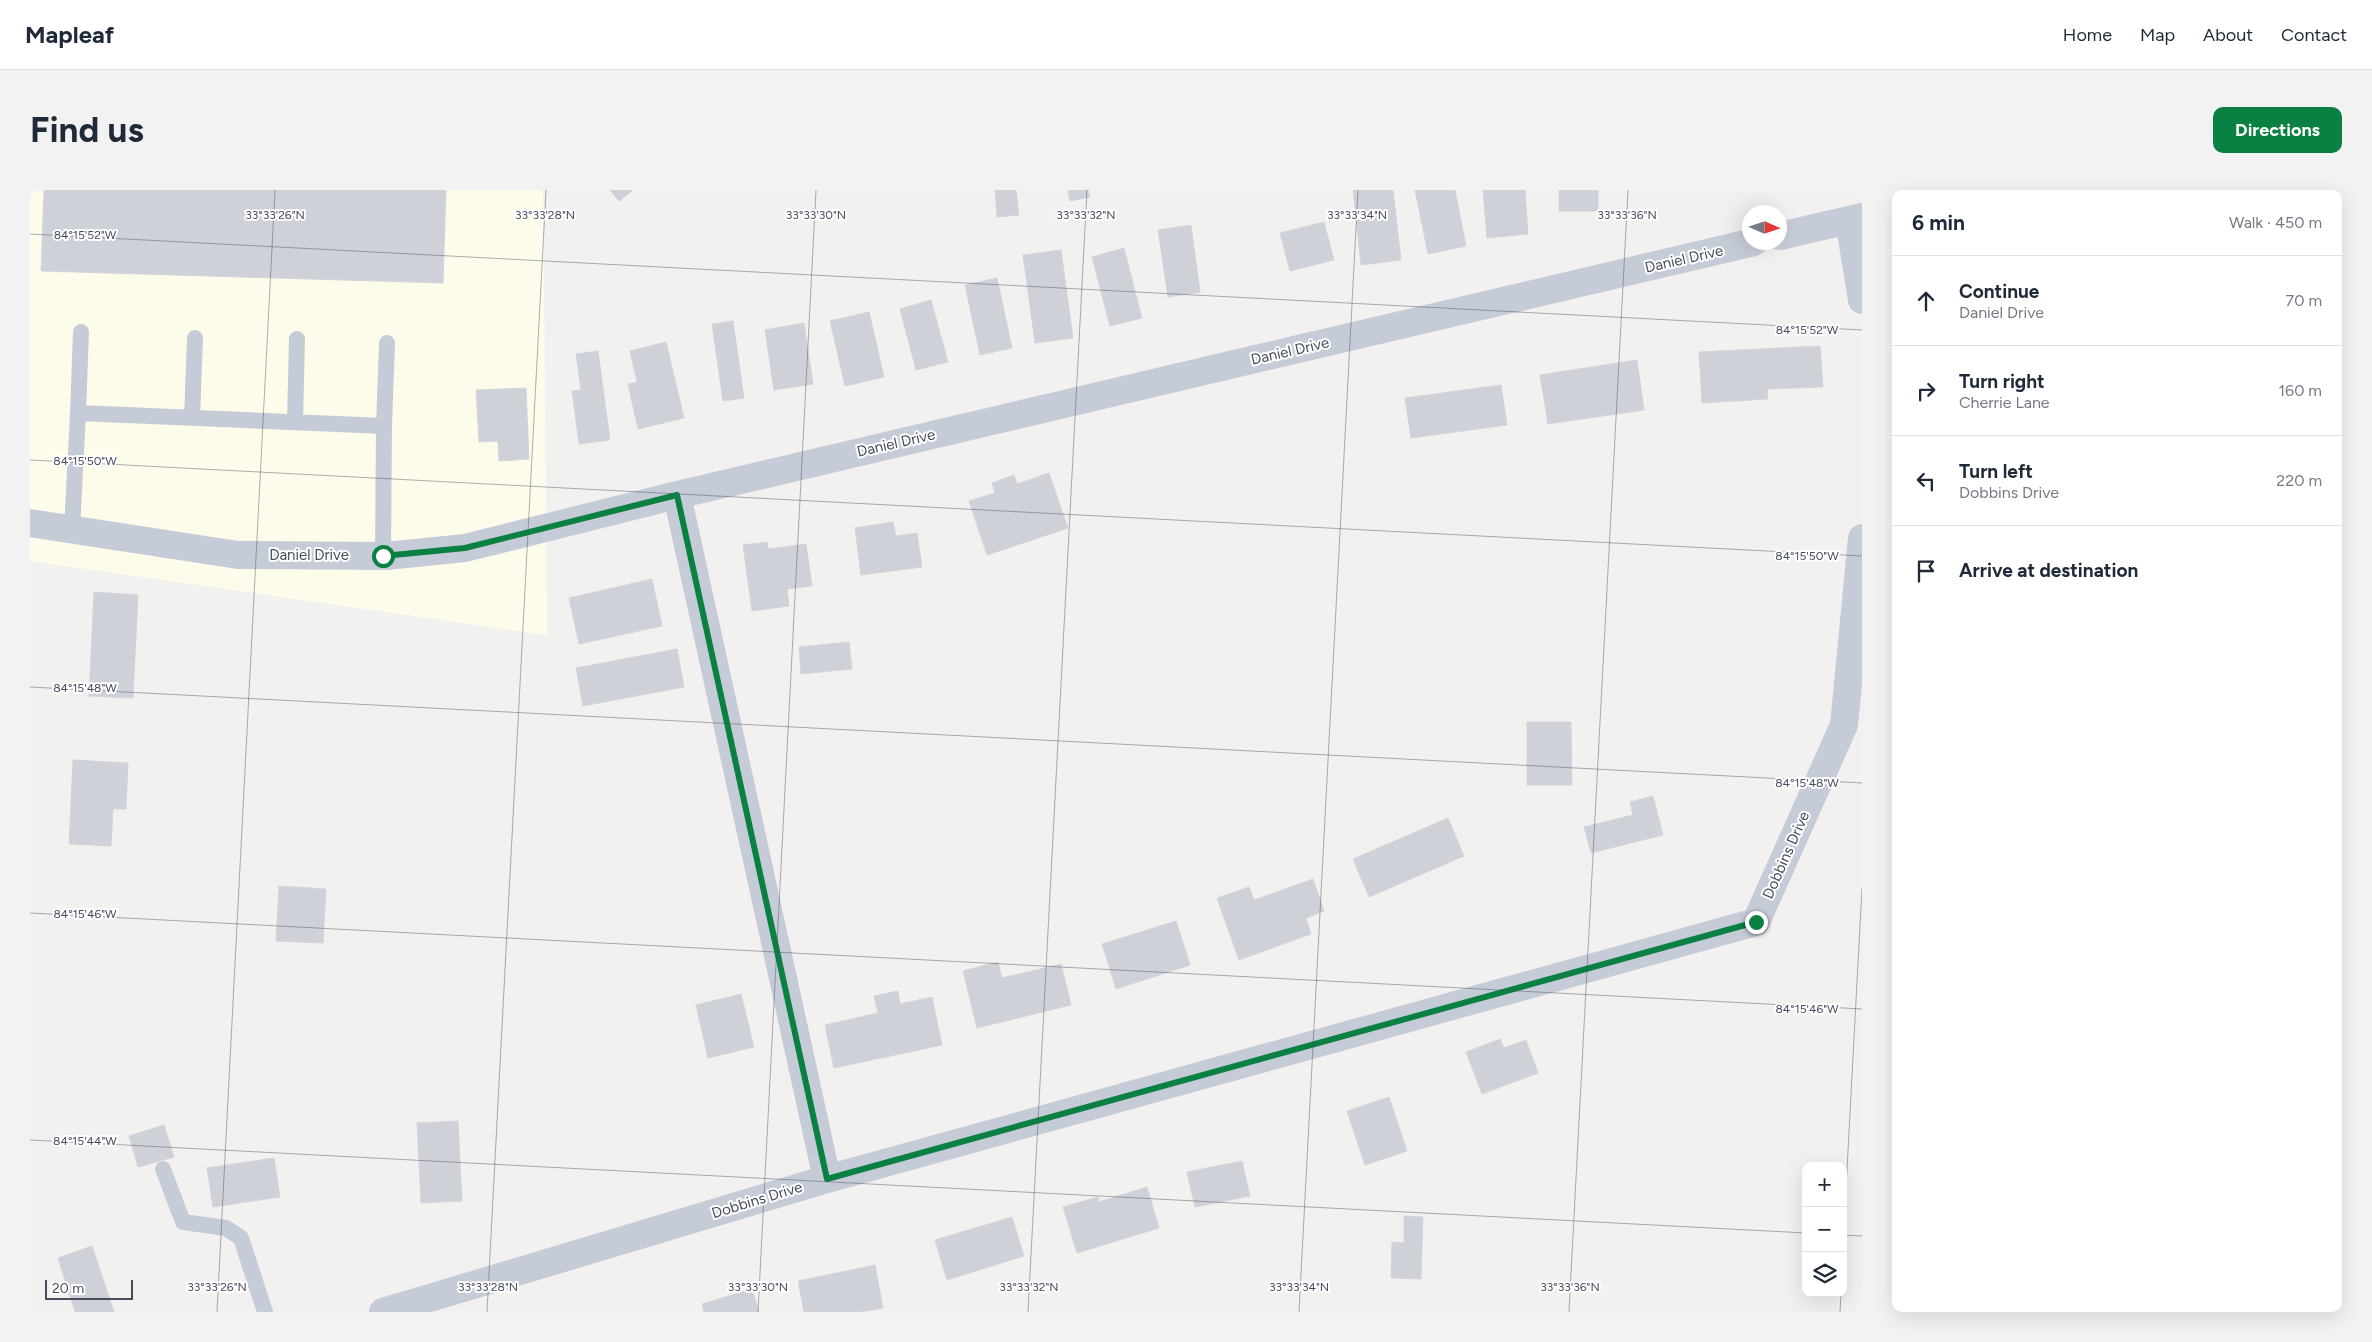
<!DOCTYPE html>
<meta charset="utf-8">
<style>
body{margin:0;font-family:Figtree,sans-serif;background:#f2f2f3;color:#1f2937}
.controls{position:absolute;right:15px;bottom:15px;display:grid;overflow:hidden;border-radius:10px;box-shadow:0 5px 20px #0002}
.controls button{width:45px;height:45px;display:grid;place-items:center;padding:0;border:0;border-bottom:1px solid #e0e1e3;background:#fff;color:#1f2937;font:25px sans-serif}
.compass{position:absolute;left:1712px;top:15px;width:45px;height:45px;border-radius:50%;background:#fff;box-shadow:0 5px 20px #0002;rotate:93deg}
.scale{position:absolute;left:15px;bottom:12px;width:88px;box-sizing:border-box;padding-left:5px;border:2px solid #474d5f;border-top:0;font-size:14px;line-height:18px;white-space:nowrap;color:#474d5f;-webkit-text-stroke:4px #fff;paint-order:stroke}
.stop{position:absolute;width:15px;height:15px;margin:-11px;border:4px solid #0b8043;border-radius:50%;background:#fff}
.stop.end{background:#0b8043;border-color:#fff;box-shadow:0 1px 5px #0008}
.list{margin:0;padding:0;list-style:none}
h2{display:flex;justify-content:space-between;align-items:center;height:65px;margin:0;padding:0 20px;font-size:21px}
h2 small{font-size:16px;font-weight:400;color:#747a83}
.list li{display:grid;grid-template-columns:32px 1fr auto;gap:15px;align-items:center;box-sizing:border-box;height:90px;padding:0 20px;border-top:1px solid #e0e1e3}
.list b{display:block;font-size:19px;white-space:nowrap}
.list p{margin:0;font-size:16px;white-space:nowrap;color:#747a83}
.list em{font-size:16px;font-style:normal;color:#747a83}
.icon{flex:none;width:28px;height:28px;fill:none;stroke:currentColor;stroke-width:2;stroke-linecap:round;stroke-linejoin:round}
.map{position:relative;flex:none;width:1832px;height:1122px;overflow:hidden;border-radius:10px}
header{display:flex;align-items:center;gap:30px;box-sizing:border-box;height:70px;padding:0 25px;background:#fff;border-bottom:1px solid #e0e1e3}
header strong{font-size:24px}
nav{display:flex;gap:28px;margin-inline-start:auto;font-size:18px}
.intro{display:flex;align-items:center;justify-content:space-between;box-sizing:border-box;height:120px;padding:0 30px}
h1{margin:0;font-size:35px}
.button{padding:12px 22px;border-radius:10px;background:#0b8043;color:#fff;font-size:18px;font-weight:700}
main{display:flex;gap:30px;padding:0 30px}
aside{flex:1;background:#fff;border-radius:10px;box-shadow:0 5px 20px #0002}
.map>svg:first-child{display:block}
.commercial{fill:#fdfcea}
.building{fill:#cfd1d8;stroke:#d4d4dc}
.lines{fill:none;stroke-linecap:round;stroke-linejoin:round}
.service{stroke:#c6cbd8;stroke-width:16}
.minor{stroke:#c6cbd8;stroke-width:28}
.route{stroke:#0b8043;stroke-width:6}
.ticks{fill:none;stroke:#474d5f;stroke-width:1;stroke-opacity:0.45}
.labels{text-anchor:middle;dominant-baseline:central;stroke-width:4;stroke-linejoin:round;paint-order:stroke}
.street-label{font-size:15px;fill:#474d5f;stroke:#fff}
.ticks-label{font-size:12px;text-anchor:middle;fill:#474d5f;stroke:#fff;stroke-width:4;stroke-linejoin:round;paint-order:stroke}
</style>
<header>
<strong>Mapleaf</strong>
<nav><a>Home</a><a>Map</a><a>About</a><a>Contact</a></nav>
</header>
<div class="intro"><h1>Find us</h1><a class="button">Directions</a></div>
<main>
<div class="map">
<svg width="1832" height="1122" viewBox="0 0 1832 1122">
<rect width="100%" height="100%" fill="#f3f1f0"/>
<!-- commercial -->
<path class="commercial" d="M0 0H513L517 445 0 371Z"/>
<!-- building -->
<path class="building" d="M14 0H416L413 93 11 81Z
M580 0H603L589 11Z
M965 0H986L989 25 967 27Z
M1038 0H1058L1060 7 1040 11Z
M1323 0H1363L1371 70 1331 75Z
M1385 0H1425L1436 56 1398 64Z
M1453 0H1495L1498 44 1457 48Z
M1529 0H1568V21H1529Z
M1294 32 1304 70 1260 81 1250 43Z
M1161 35 1170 102 1138 107 1128 40Z
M1094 58 1112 128 1080 136 1062 67Z
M1031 60 1043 148 1005 153 993 65Z
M967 88 982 158 950 165 935 95Z
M901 110 918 172 886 180 870 119Z
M839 122 854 187 815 196 800 131Z
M703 131 714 208 693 211 682 134Z
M774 133 783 194 744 200 735 140Z
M636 152 654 228 608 239 598 194 607 192 600 161Z
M1790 156 1793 197 1737 199 1738 209 1672 213 1669 162Z
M568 161 580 250 549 254 542 201 551 200 546 164Z
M1607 170 1614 220 1518 234 1510 185Z
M1471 195 1477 235 1381 248 1375 208Z
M496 198 499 269 469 271 468 251 449 252 446 200Z
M1019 283 1038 338 957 365 939 311 965 303 962 293 984 285 987 294Z
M863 332 866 346 887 343 892 377 831 385 825 338Z
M737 352 738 359 776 354 782 396 757 399 759 416 722 421 713 355Z
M622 389 632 436 549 454 539 408Z
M64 402 108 405 103 508 59 506Z
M819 452 822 479 771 484 769 457Z
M647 459 654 497 553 516 546 478Z
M1497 532H1541L1542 595H1497Z
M43 570 98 573 96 619H83L81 656 39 654Z
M1623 606 1633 645 1561 663 1554 637 1603 625 1600 612Z
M1418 628 1434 666 1339 707 1323 669Z
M1283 689 1294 721 1276 728 1281 744 1209 770 1187 708 1219 697 1224 710Z
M249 696 296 699 293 753 246 751Z
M1146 731 1160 775 1086 799 1072 754Z
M968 772 972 788 1031 774 1041 815 947 838 933 781Z
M868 801 870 814 902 807 912 855 804 878 795 835 848 823 844 806Z
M711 804 724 857 678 868 666 815Z
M1470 849 1474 858 1496 850 1508 883 1452 904 1436 862Z
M1359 907 1377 961 1335 975 1317 921Z
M428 931 432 1011 391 1013 387 933Z
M134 935 144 967 108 977 99 946Z
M244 968 250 1007 183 1017 177 978Z
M1212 971 1220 1006 1165 1017 1157 982Z
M1117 997 1129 1038 1047 1063 1033 1017 1068 1007 1069 1012Z
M1374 1026 1393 1027 1391 1089 1361 1088 1362 1052 1374 1053Z
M982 1027 994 1066 917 1090 905 1050Z
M62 1056 84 1122H45L28 1068Z
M845 1075 853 1118 831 1122H774L768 1091Z
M722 1099 729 1122H674L672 1114Z"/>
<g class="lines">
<!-- service -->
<path class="service" d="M51 142 48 223 354 236 353 366
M162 228 165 148
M265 232 267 149
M354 236 357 153
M42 340 48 223
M133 979 153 1032 196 1038 211 1048 235 1122"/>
<!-- minor -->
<path class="minor" d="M1819 30 1832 110
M1750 46 1832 27
M647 305 797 989
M0 333 208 365 356 366 435 358 647 305 1724 52
M353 1122 797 989 1726 732 1814 535 1832 348"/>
</g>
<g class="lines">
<!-- route -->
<path class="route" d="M353 366 435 358 647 305 797 989 1726 732"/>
</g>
<!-- ticks -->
<path class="ticks" d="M0 44 1832 140M0 270 1832 366M0 497 1832 593M0 723 1832 819M0 950 1776 1043M1813 1045 1832 1046M1813 1055 1832 698M187 1122 245 0M457 1122 516 0M728 1122 786 0M998 1122 1057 0M1269 1122 1328 0M1539 1122 1598 0M1810 1122 1811 1103"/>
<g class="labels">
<!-- street labels -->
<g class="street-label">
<text transform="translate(1654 69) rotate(-13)">Daniel Drive</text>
<text transform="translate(1260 161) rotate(-13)">Daniel Drive</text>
<text transform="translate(866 253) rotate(-13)">Daniel Drive</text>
<text x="279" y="365">Daniel Drive</text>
<text transform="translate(1756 665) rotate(-66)">Dobbins Drive</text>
<text transform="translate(727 1010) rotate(-17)">Dobbins Drive</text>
</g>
</g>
<g class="ticks-label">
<text x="245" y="29">33°33'26"N</text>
<text x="515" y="29">33°33'28"N</text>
<text x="786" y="29">33°33'30"N</text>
<text x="1056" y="29">33°33'32"N</text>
<text x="1327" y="29">33°33'34"N</text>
<text x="1597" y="29">33°33'36"N</text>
<text x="55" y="49">84°15'52"W</text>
<text x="1777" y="144">84°15'52"W</text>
<text x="55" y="275">84°15'50"W</text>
<text x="1777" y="370">84°15'50"W</text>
<text x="55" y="502">84°15'48"W</text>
<text x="1777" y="597">84°15'48"W</text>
<text x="55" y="728">84°15'46"W</text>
<text x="1777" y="823">84°15'46"W</text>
<text x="55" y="955">84°15'44"W</text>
<text x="187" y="1101">33°33'26"N</text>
<text x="458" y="1101">33°33'28"N</text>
<text x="728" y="1101">33°33'30"N</text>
<text x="999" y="1101">33°33'32"N</text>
<text x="1269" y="1101">33°33'34"N</text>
<text x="1540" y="1101">33°33'36"N</text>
</g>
</svg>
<div class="controls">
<button>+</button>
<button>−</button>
<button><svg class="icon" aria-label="layers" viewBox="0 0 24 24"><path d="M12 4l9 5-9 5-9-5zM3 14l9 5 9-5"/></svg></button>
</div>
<svg class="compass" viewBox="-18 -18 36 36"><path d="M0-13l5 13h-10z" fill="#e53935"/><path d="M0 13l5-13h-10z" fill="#747a83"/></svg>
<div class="scale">20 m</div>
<div class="stop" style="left:353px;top:366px"></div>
<div class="stop end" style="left:1726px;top:732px"></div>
</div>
<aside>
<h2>6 min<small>Walk · 450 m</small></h2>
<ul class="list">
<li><svg class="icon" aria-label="ahead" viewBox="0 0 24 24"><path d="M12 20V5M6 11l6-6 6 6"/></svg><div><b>Continue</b><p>Daniel Drive</p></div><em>70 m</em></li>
<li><svg class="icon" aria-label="right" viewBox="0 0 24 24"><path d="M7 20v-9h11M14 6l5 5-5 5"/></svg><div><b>Turn right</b><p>Cherrie Lane</p></div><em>160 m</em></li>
<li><svg class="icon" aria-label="left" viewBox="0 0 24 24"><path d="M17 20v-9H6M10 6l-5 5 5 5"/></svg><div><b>Turn left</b><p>Dobbins Drive</p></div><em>220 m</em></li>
<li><svg class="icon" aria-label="arrive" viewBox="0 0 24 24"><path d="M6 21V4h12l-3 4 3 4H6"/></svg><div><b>Arrive at destination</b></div></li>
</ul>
</aside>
</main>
